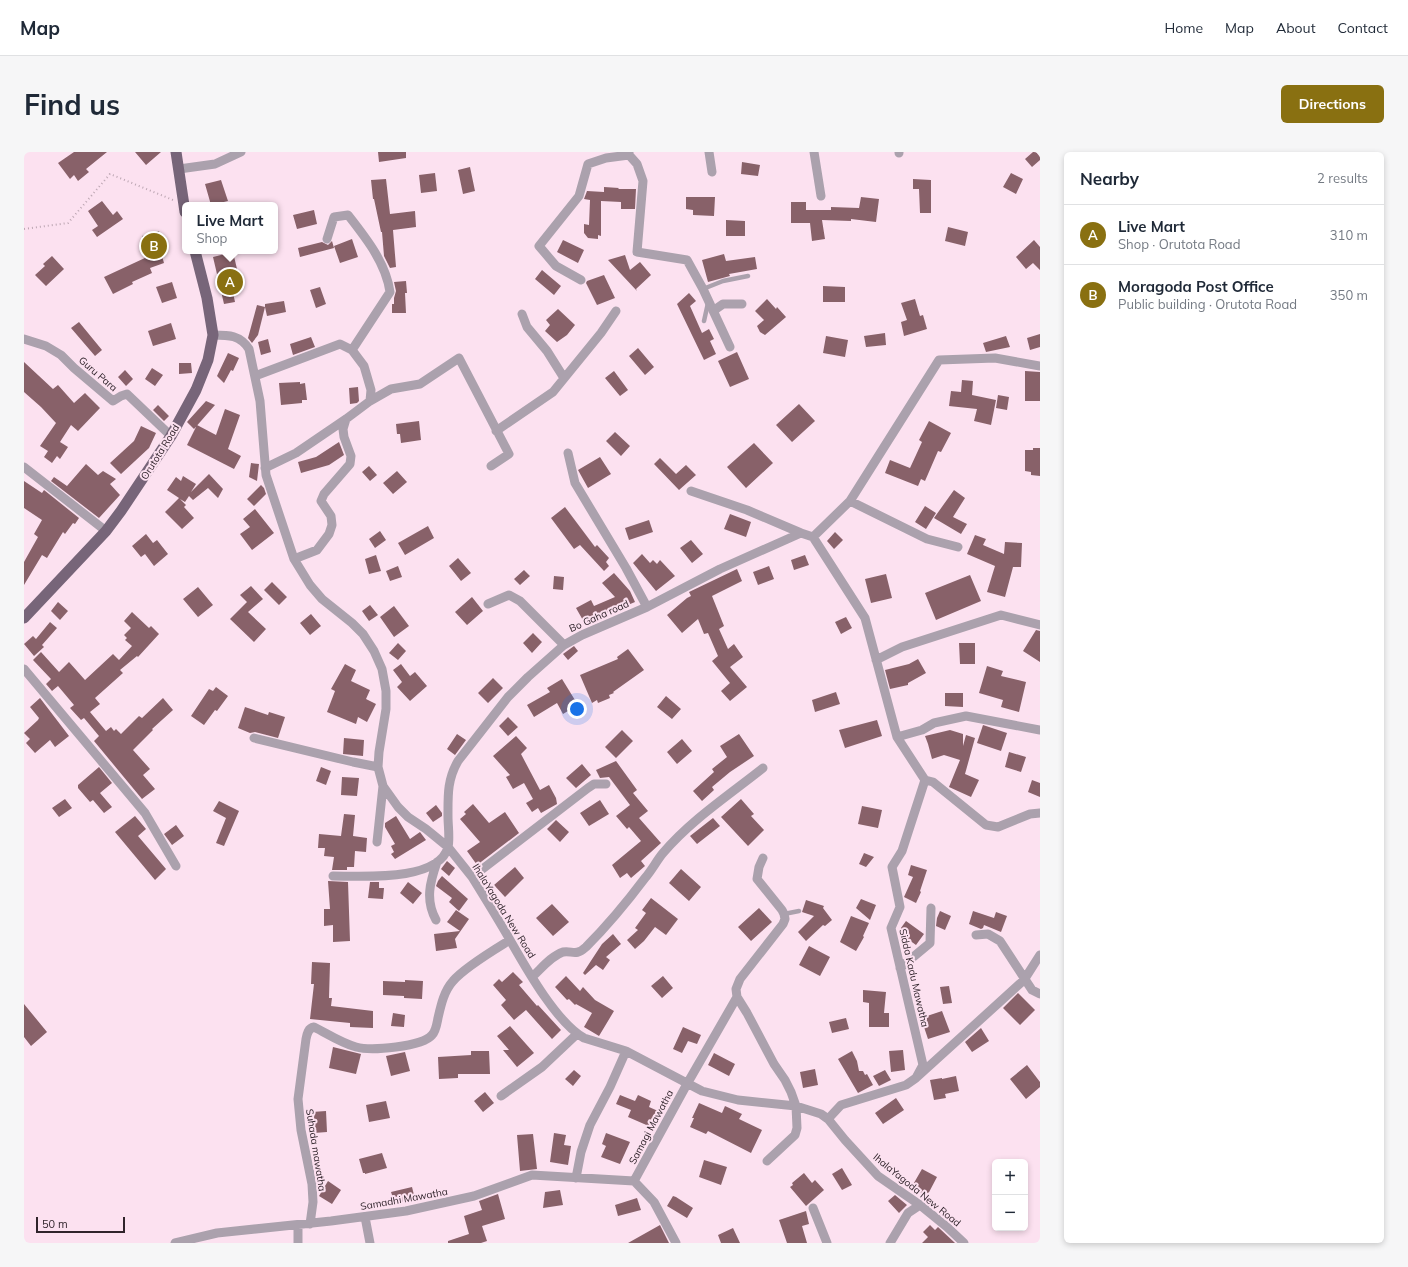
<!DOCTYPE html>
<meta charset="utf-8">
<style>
body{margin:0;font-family:Mulish,sans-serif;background:#f6f6f7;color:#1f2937}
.controls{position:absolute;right:12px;bottom:12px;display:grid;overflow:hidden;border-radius:6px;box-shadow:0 2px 6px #0003}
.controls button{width:36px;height:36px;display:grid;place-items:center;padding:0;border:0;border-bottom:1px solid #e0e1e3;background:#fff;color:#1f2937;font:20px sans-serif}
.scale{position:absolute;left:12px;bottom:10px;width:89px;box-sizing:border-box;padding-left:4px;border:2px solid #30242b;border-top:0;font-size:11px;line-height:14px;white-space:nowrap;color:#30242b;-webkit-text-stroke:3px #fce1f0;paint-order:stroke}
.you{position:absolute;left:553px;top:557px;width:14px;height:14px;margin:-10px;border:3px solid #fff;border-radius:50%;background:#1a73e8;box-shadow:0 0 0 6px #1a73e833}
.badge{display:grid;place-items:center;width:26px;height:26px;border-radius:50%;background:#897011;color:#fff;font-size:13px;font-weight:700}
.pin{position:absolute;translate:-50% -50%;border:2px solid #fff;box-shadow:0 1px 4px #0006}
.popup{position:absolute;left:158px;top:50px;width:96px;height:52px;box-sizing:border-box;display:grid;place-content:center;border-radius:6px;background:#fff;filter:drop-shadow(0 1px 3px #0005);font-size:13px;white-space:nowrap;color:#747a83}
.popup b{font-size:15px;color:#1f2937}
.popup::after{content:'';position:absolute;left:50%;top:100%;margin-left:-8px;border:8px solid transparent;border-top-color:#fff}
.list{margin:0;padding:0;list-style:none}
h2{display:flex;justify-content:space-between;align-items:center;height:52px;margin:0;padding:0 16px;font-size:17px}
h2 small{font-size:13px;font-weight:400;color:#747a83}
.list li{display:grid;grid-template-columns:26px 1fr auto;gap:12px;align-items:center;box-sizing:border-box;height:60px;padding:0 16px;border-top:1px solid #e0e1e3}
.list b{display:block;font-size:15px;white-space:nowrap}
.list p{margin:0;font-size:13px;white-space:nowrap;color:#747a83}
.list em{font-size:13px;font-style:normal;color:#747a83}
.map{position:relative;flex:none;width:1016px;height:1091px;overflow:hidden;border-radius:6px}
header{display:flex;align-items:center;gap:24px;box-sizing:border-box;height:56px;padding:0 20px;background:#fff;border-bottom:1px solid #e0e1e3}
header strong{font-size:19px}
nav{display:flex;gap:22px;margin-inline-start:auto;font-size:14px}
.intro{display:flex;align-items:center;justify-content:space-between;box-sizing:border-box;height:96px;padding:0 24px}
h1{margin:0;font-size:28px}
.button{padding:10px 18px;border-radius:6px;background:#897011;color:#fff;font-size:14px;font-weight:700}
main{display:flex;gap:24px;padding:0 24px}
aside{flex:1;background:#fff;border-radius:6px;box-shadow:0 2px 6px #0003}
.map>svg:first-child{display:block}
.building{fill:#886169}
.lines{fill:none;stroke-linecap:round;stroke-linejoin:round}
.path{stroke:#bca6b2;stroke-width:2;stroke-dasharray:1 3;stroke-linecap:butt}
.service{stroke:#aba1ad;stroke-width:4.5}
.minor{stroke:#aba1ad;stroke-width:9}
.primary{stroke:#776579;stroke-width:11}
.labels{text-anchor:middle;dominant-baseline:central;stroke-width:4;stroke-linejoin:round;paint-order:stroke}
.street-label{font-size:10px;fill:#30242b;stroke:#fce1f0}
</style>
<header>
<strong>Map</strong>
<nav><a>Home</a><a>Map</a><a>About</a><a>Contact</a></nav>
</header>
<div class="intro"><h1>Find us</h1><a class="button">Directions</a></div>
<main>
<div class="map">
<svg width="1016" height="1091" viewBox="0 0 1016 1091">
<rect width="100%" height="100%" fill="#fce1f0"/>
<!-- building -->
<path class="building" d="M50 0H83L62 17 65 20 54 29 50 23 46 27 34 11Z
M111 0H137L122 13Z
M354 0H382V6L355 10Z
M1009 0H1012L1016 5V8L1008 15 1001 7Z
M718 10 736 13 734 24 717 22Z
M446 15 451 39 439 42 434 18Z
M411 21 413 39 397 41 395 23Z
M987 21 999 27 992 42 979 35Z
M362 27 366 62 391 59 392 75 369 78 372 115 366 116 360 104 358 80H357L350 47H349L347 28Z
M889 27 907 28V61H896L895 37H889Z
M197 28 204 49 187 53 181 32Z
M580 35 595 36 594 37H612L611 57H597V50L577 49V84L574 83V87L564 86 560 81V72L565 73 566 48 560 47 563 39 580 40Z
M662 45H691L690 64 669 63V58L662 57Z
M837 45 855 47 852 70 827 67V69L798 68 801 87 788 89 786 71H767V50H782V58H807V55L835 56Z
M78 49 89 63 93 59 99 67 73 85 68 78 74 74 64 59Z
M290 58 293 72 273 77 269 63Z
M702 68 721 69V84H702Z
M924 75 944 80 941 94 921 89Z
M135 79 139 96 136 97 140 111 126 116 128 121 108 130 109 132 89 142 80 125 123 105 118 84Z
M328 87 334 105 316 111 310 94Z
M539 88 560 98 554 111 533 100Z
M1010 88 1016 95V118L1009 111 1002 117 992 105Z
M308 89 310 96 276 105 274 96 298 90 304 93Z
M209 100 217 134 208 136 211 150 200 152 189 105Z
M700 102 702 109 731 105 733 117 705 122 706 124 684 130 678 108Z
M601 103 606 118 616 110 627 123 612 137 613 139 584 108Z
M28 104 40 117 22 134 11 123 21 114 19 112Z
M518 118 537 134 530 143 511 127Z
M580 123 591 146 573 153 562 131 563 129Z
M382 129 383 141H381L382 161H368V152H370V146L372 139 370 130Z
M148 130 153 146 138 151 132 135Z
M799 134 821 135V150H799Z
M296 135 302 152 292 156 286 138Z
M665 141 672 149 666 154 678 181 685 177 690 187 686 189 692 202 680 208 653 152Z
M743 147 752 157 753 155 762 165 741 183 736 180 733 174 740 168 731 159Z
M891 147 896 164 899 163 903 177 880 184 877 170 883 168 877 151Z
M260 149 262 160 243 164 241 155 234 183 228 191 224 186 233 153 241 155V152Z
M534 157 551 173 543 183 533 190 521 179 526 173 522 168Z
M55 170 78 198 71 204 47 176Z
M147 171 152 187 129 194 124 179Z
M861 181 862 193 842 195 840 184Z
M1016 182V195L1006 198 1003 186Z
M802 184 824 188 821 205 799 201Z
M982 184 986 195 962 200 959 191Z
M287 185 291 195 269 203 266 192Z
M244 187 247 200 237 203 234 190Z
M614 196 630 215 621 223 605 204Z
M713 200 725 227 706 235 694 209Z
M204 201 215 206 209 219 207 218 200 231 193 224Z
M0 210 29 237 34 233 50 251 61 241 76 256 54 279 47 273 36 290 44 295 36 307 33 304 28 311 20 305 24 299 16 294 32 271 17 255 0 240Z
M155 211H167L168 221 155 222Z
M128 216 139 223 131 234 121 227Z
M101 218 109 227 102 234 94 225Z
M590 219 604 238 596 244 581 226Z
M1001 219 1016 220V249H1001Z
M938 228 949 229 948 243 972 248 967 273 950 269 953 257 925 254 927 239 937 240Z
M276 230V232L281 231 283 248H278V251L257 253 255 231Z
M334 235 335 249 333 251 326 252 325 236Z
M974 243 985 245 983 258 972 256Z
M182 249 191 253 170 277 163 270Z
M775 252 791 269 768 290 752 273Z
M134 253 145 264 140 269 129 258Z
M201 257 216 263 204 297 217 304 210 317 163 293 173 273 192 283Z
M395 269 397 288 377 291 376 282H373L372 272Z
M905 269 927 281 917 300 914 299 901 329 897 327 894 334 861 321 866 308 886 316 898 290 895 288Z
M117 274 132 281 125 296 97 322 86 311 110 289Z
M591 280 606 294 597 304 582 289Z
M315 290 320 303 305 313 277 321 274 310 292 305Z
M730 291 749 311 722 336 703 315Z
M1009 296H1016V324L1007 323V320L1001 319V298H1009Z
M576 305 587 322 564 336 554 318Z
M636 306 652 322 662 313 672 323 655 338 630 312Z
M227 311 235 312 233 329 225 325Z
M62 312 74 323 79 319 92 327 86 332 96 343 75 366 27 329 30 325 43 334Z
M345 314 353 323 346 329 338 320Z
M373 319 383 330 369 342 359 331Z
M185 322 199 337 194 346 184 336 169 348 165 344 161 350 156 347 162 353 160 355 170 366 158 377 141 360 155 346 143 338 152 325 157 329 159 324 172 332 167 340Z
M0 329 18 341 20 338 55 366 51 372 49 371 41 382 39 380 23 406 18 403 0 433V410L14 385 10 382 18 368 0 356Z
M237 333 240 336 242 342 230 354 223 347Z
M930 338 941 346 929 365 943 372 937 382 910 366Z
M901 354 912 361 902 377 891 370Z
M541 355 571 395 573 393 585 406 582 410 585 414 580 419 556 393 550 397 527 366Z
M231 357 250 381 228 398 216 382 226 375 219 367Z
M706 362 727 370 722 385 700 377Z
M625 368 629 380 605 388 601 376Z
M404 374 410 386 381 403 374 391Z
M356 379 362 388 351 396 345 387Z
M811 380 819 388 810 397 803 389Z
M122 382 129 391 133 388 144 402 130 414 121 402 117 405 108 394Z
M951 383 962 387 959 393 980 402 981 390 998 391 997 415H989L981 445 963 440 971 414 943 402Z
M667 388 679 402 668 411 656 396Z
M618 402 626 411 629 408 633 412 636 408 651 424 632 439 609 411Z
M352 403 357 419 345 422 341 407Z
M781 403 785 413 770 418 767 408Z
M434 406 447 421 437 429 425 414Z
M374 414 378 425 366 429 362 419Z
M745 414 750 427 734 433 729 420Z
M713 417 718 429 688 444 700 474 695 477 704 497 710 492 719 505 706 515 723 535 706 549 697 539 706 531 688 509 694 504 684 481 680 482 674 467 658 481 643 463 663 446 667 444 665 440Z
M500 418 506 424 496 433 490 427Z
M590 421 606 439 611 450 580 463 578 460 560 470 552 456 567 448 570 454 591 445 578 431Z
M862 422 868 446 847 451 841 427Z
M946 423 957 449 912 468 901 441Z
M530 424 540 425 539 438 529 437Z
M248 430 263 445 255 453 240 438Z
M227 434 239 447 224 460 242 477 230 490 206 467 223 450 216 443Z
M174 435 189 453 174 465 159 447Z
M448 445 459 459 443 473 431 460Z
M34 450 44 459 36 468 27 459Z
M346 453 354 463 345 469 338 459Z
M370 454 385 474 370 485 356 465Z
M108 460 125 476 127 474 135 482 114 505 113 504 96 518 99 521 71 546 76 552 66 560 82 579 87 575 90 579 92 577 97 582 115 564 118 566 139 546 149 558 128 577 129 578 109 598 126 617 119 623 131 637 118 647 70 589 75 584 60 566 57 568 46 556 50 553 34 534 28 539 22 532 27 527 9 508 17 500 35 520 45 510 61 528 89 502 95 508 108 494 101 488 103 486 100 483 107 476 100 469Z
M287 462 297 474 286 483 276 471Z
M822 465 828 476 817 482 811 470Z
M26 470 33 476 18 493 20 495 10 504 0 492 9 484 12 487Z
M1012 478 1016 479V510L999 499Z
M509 481 518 490 508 501 499 491Z
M374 491 382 499 374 508 365 501Z
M935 491H951V512H936Z
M550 494 554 499 544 508 539 502Z
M604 497 620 518 589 540 590 541 585 543 586 546 574 551 573 548 568 551 556 523 594 507 593 505Z
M894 507 902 521 884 531V533L866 537 861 518 885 512Z
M321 512 332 518 327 529 346 538 342 547 352 552 343 570 334 565 332 572 303 560 311 539 307 537Z
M377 512 386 524 391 520 403 534 386 549 373 535 378 530 369 518Z
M963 514 979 519 977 524 1002 530 995 560 977 555 979 548 955 541Z
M469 526 479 536 464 551 454 541Z
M538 527 554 553 539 562 533 551 510 565 503 553 526 540 523 536Z
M192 535 204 544 193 559 191 558 180 573 167 564 185 537 189 539Z
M812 540 816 552 791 560 788 548Z
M921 541H939V555L921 554Z
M642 544 657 557 648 567 633 555Z
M16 546 45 584 31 595 26 588 11 601 2 591 6 587 0 581 14 568 15 566 6 555Z
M221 555 244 563 245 560 261 565 254 586 231 580 226 581 214 576Z
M484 565 494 575 484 584 475 574Z
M853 568 858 584 821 596 815 578Z
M959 573 983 581 977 599 953 591Z
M598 578 609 589 592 606 581 595Z
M926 578 939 582V594L942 583 951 586 941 622 955 628 947 645 925 635 936 608 920 603 908 607 904 592 901 584Z
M433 582 442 588 431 603 423 597Z
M715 582 730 604 706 620 688 635 690 638 678 649 669 639 690 620 688 617 703 605 696 594Z
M492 584 503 596 497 602 516 638 525 633 532 646 533 652 517 661 514 656 508 660 502 651 509 647 500 631 489 637 482 625 486 623 469 604Z
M320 586 340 588 339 604 319 602Z
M658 587 668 599 653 612 643 600Z
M985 600 1002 605 997 620 981 615Z
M592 609 613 638 609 641 624 659 615 666 637 691 617 709 621 714 607 726 603 721 596 726 588 713 617 689 605 675 603 677 592 664 606 653 585 625 576 626 572 618Z
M558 612 567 623 552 636 542 626Z
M75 615 88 631 76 641 88 655 80 661 69 648 66 650 54 636V633Z
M297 615 307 619 302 633 292 629Z
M318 625 335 626 333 644 317 643Z
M1008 628 1016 631V645L1004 640Z
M41 647 48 656 35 665 28 656Z
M717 647 730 662 727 664 740 678 724 694 697 665Z
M576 648 585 662 565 674 556 661Z
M195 649 215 659 200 694 192 691 202 666 189 659Z
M449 652 465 671 481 660 495 681 453 713 443 699 456 690 436 667 442 662 440 660Z
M412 653 418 661V664L409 670 402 661Z
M838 654 858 658 854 676 834 672Z
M320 662 331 663 329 684 343 686 342 700 331 699 330 715H323V718H308L310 705 300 704 301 696H294L295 682 317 684Z
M111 664 122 677 114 684 142 717 131 728 91 680Z
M372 664 386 687 396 680 402 688 371 707 367 702 370 700 367 694 371 692 361 675V671Z
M689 666 696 674 673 692 666 684Z
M532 668 545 680 536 690 523 677Z
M152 673 160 684 148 693 140 682Z
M840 701 850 705 842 715 835 712Z
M423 709 431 716 425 724 417 717Z
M887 713 903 718 896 739 897 740 892 751 880 745 889 725 884 723Z
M491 715 500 726 481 745 470 733Z
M657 717 677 735 665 749 645 731Z
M418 724 444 747 435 759 425 750 428 746 412 734 414 729Z
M304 729 324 730 326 789 309 790V773L300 774V757H306Z
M346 730H355V736H360L359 747 344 746Z
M384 730 398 741 389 752 376 741Z
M627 746 654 767 642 783 631 775 620 789 611 797 603 788 614 778 611 776 622 761 618 758Z
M837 747 852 753 846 768 832 756Z
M782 748 800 754 799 756 808 768 801 774 799 773 782 789 774 780 790 764 778 760Z
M528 752 545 770 529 784 512 766Z
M735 756 748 770 727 789 714 775Z
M432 758 445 767 431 787 433 796 412 799 410 782 436 779 423 770Z
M916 759 927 764 921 778 912 774 913 766Z
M949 759 970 766 972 760 983 764 977 780 960 773 959 776 957 777 945 772Z
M827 764 845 771 839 784 840 785 832 799 816 790Z
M882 769 900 782 892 793 874 780Z
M589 782 597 792 582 805 586 808 579 818 572 813 561 823 559 821 578 792Z
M785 794 806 805 796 824 775 813Z
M288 810 306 811 305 846H308L307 854 349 859V876L326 875V871L286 867 290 832H287Z
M489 820 499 830 495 833 513 854 514 853 537 878 528 887 502 858 490 868 477 853 482 848 469 833 475 827 478 830Z
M542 824 556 839 559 835 571 848 590 859 575 884 560 875 568 861 552 852 551 853 545 847 543 848 531 835Z
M639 824 649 836 638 846 627 834Z
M381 828 399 829 398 847 380 846V844L359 843V829L381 830Z
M925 834 928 851 919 852 916 835Z
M839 838 862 840 860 861H865V875H845V851L839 850Z
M994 841 1011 858 996 873 979 856Z
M0 852 23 880 7 894 0 885Z
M918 859 926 880 904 887 897 866Z
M369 861 381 863 380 875 367 874Z
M822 866 825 877 808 881 805 870Z
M486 874 510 901 493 915 479 898H485L473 884Z
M659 875 677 883 673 892 664 889 658 901 649 897Z
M957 876 965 889 948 900 941 890Z
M309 895 337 902 332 922 305 916Z
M879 898 881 918 867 920 865 899Z
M447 899H465L466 922H434V926L415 927 414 905 447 903Z
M828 899 833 909 835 919H839L841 923 843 922 849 933 834 941 814 907Z
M381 900 386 919 367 924 362 904Z
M690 901 711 912 705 924 684 913Z
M1003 913 1016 930V935L1002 947 986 927Z
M791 917 794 933 779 936 776 920Z
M550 918 557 924 549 934 541 927Z
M861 918 867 928 855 934 849 924Z
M932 924 935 939 921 942 922 946 910 948 906 928 918 926V927Z
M461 940 470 951 459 960 450 949Z
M596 943 611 949 614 943 627 949 625 955 634 959 627 975 604 965 607 958 592 952Z
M872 946 880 958 859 972 851 961Z
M362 949 366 966 345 970 342 953Z
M675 951 698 961 701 954 718 962 715 967 738 978 727 1001 684 979 682 982 666 975 670 966H668Z
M302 959 303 980 290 981 288 960Z
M530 981 542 983 540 993 547 994 544 1013 526 1010Z
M582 981 606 990 596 1012 577 1005 582 994 578 992Z
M509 982 513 1017 496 1019 493 983Z
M358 1001 363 1016 341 1022V1021H339L335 1007Z
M680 1008 703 1015 697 1033 675 1025Z
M818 1016 828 1033 818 1038 808 1022Z
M898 1017 913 1025 903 1044 887 1036Z
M780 1021 788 1031 791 1028 800 1038 782 1054 766 1035 769 1033 768 1031Z
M304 1029 317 1038 308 1052 295 1044Z
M388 1035 391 1047 371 1052 367 1040Z
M536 1038 539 1053 519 1056 521 1040Z
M474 1042 481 1067 458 1074 463 1089 457 1091H424V1089L445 1082 440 1064 458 1058 455 1049Z
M871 1043 883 1053 875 1061 864 1049Z
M649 1044 652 1045 669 1056 663 1066 643 1054Z
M613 1046 617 1058 594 1064 591 1053Z
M782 1059 785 1072 778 1074 783 1091H763L755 1068Z
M636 1073 645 1091H604Z
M906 1073 911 1078 914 1075 931 1091H898L904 1085 899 1080Z
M709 1076 716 1091H697L694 1083Z"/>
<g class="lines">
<!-- path -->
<path class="path" d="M0 77 44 71 86 22 149 48"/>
<!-- service -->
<path class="service" d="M679 137 699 129 724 124
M680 169 684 151
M760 762 775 759"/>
<!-- minor -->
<path class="minor" d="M605 0V3L613 12 619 29 613 100 663 108 679 137 706 195
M685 0 688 20
M790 0 797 44
M875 0V1
M155 17 191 12 217 0
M303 87 310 65 324 63C342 86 362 111 366 140L328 198
M557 128 532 114 515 94 555 44 564 12 582 6 605 3
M689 159 699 152H718
M498 162 503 175 523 199 540 226
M189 183C205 183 216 183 225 197L236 249 242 323 270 407 286 433 298 447 328 471 339 482 350 499 358 517 362 539V557L355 600 354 615 359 634 374 655 384 665 402 677 424 695 448 725C461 746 474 767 486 788 502 816 532 870 560 886L602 899 678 939 714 948 772 954 797 962 804 967 821 988 854 1024 896 1053 923 1075 940 1091
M0 187 22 194 37 203 50 216 89 249 97 244 103 242 147 284
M231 224 316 192 328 198 340 214 347 238 346 249
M472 279 529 240 577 181 592 159
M544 301 551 331 602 416 623 455
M0 315 82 379
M241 316 272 301 322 267 346 249 367 237 396 232 435 206 485 302 467 314
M667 339 723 358 777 381 789 385 841 466 873 585 901 628 878 699 868 715 876 755 867 776 899 913 892 926
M826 349 903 387 934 395
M789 385 826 349 915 208 971 206 1016 214
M270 407 293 398 305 382 308 373 307 364 297 349 300 342 326 312 327 304 320 285 319 277 322 267
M464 452 485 443 496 449 540 493
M852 508 878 495 977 463 1016 473
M0 517 121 661 152 714
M873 585 898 578 910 571 942 564 1016 578
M230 586 329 610 354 615
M901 628 909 630 962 673 974 675 1006 662 1016 661
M353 690 359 634
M739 706 735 715 733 727 758 758 760 762 761 767 759 772 716 827 712 837 713 845 723 861 750 912 761 928 767 940 772 954 773 976 771 983 743 1009
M309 724C337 724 415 730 424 695 426 687 424 673 424 665 424 644 423 628 434 609L484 545 504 525 540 493 558 483 623 455 696 417 777 381
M448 725 564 636 570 632H582
M412 768C401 748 406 730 413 710
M952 783 964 782 976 789 1008 838 1016 842
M876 816 906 791 907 756
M508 825C517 817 527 804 539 800 548 798 551 805 562 795 583 774 603 750 621 726 628 718 633 708 639 701 667 668 705 643 739 616
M477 944 518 915 553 882
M804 967 817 953 882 933 892 926 1000 828 1016 803
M552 1026 557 1000 566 973 586 935 602 899
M610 1029 663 932 713 845
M610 1029 630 1050 652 1091
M789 1056 803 1091
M341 1065 346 1091
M286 1072 289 1050 288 1032 277 978 274 947 282 887C283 882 284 876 290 875 304 882 317 891 332 895 347 899 398 895 408 883 412 879 413 871 414 866 417 853 420 839 429 829 441 815 470 798 486 788
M151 1091 193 1081 307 1069 382 1059 450 1044 508 1023 610 1029
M274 1091V1073
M866 1091 884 1061 896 1053"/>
<!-- primary -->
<path class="primary" d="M152 0 161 60
M0 466 82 379 97 359 147 284 172 238 184 208 189 183 183 146 171 99"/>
</g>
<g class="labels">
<!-- street labels -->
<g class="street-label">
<text transform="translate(74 222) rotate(41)">Guru Para</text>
<text transform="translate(136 300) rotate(-58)">Orutota Road</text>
<text transform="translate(575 464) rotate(-24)">Bo Gaha road</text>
<text transform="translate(480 759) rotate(58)">IhalaYagoda New Road</text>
<text transform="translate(890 826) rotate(77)">Sidda Kadu Mawatha</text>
<text transform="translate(627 975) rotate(-62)">Samagi Mawatha</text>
<text transform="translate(292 998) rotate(81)">Suhada mawatha</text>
<text transform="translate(893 1038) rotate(39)">IhalaYagoda New Road</text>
<text transform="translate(380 1047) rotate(-10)">Samadhi Mawatha</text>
</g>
</g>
</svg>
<div class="controls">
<button>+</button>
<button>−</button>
</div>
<div class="scale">50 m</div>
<div class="you"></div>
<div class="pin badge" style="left:206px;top:130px">A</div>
<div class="popup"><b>Live Mart</b>Shop</div>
<div class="pin badge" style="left:130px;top:94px">B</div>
</div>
<aside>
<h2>Nearby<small>2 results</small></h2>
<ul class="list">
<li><span class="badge">A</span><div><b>Live Mart</b><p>Shop · Orutota Road</p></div><em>310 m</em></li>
<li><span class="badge">B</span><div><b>Moragoda Post Office</b><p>Public building · Orutota Road</p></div><em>350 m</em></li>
</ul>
</aside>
</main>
